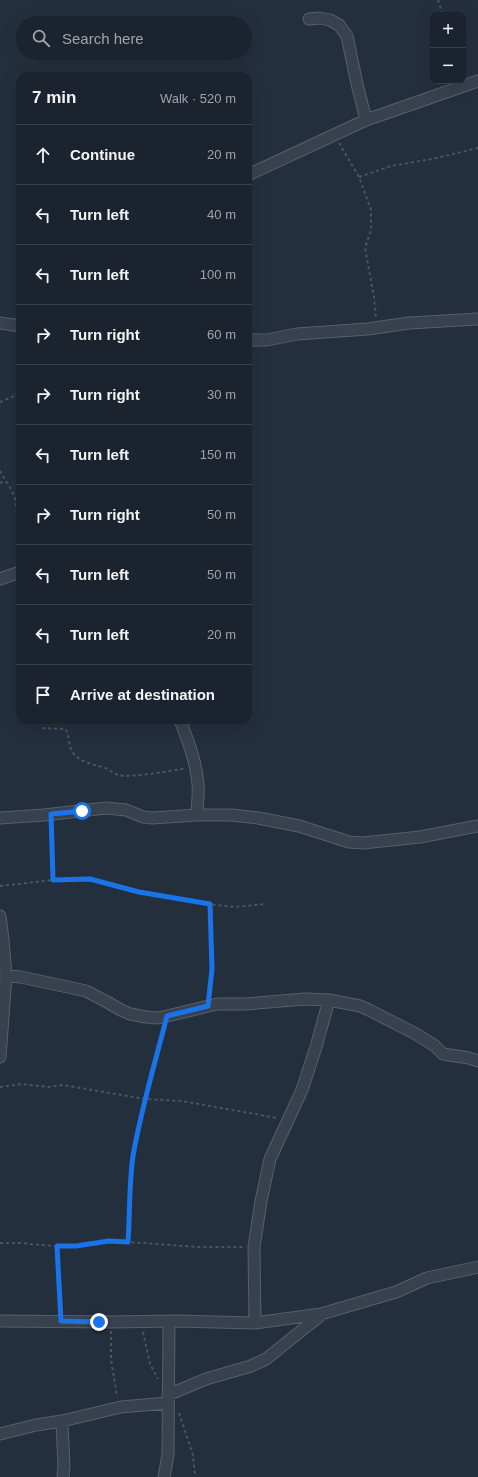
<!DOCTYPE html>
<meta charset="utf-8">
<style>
body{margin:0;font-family:Helvetica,sans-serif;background:#282f3a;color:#f1f3f6}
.controls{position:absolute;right:12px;top:12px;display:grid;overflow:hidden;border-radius:8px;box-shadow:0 4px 16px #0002}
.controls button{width:36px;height:36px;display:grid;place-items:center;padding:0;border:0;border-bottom:1px solid #39404a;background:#1b232e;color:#f1f3f6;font:20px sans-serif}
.stop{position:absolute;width:12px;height:12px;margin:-9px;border:3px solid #1a73e8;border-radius:50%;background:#fff}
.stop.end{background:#1a73e8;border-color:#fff;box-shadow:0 1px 4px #0008}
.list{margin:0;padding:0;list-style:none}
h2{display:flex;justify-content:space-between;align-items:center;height:52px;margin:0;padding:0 16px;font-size:17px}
h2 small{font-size:13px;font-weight:400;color:#a0a4aa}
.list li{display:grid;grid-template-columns:26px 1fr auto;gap:12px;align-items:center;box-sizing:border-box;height:60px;padding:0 16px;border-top:1px solid #39404a}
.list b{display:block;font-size:15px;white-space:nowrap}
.list em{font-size:13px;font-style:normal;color:#a0a4aa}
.icon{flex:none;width:22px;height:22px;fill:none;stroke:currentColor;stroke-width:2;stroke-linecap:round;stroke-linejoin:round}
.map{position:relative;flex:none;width:478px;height:1477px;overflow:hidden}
.search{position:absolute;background:#1b232e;box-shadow:0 4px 16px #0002;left:16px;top:16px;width:236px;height:44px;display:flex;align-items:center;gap:10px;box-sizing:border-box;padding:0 14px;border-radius:22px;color:#a0a4aa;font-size:15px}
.panel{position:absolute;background:#1b232e;box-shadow:0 4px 16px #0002;left:16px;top:72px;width:236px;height:652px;border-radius:12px}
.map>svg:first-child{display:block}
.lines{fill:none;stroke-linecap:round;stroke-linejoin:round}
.minor-casing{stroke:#565f6c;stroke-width:13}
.path{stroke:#44595c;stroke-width:2;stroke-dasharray:3 3;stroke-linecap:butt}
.minor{stroke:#38414e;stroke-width:11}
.route{stroke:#1a73e8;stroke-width:5}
</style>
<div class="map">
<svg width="478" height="1477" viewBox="0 0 478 1477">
<rect width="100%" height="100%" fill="#242f3e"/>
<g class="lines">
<defs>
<path id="minor" d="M309 19 320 18 330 20 339 25 347 36 357 84 366 120
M248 175 366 120 478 81
M0 323 20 326
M248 340H267L297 334 368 329 409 323 478 319
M0 579 20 572
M180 720C188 741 196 761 198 784 199 794 197 805 197 815
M0 818 44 815 106 808 126 810 143 817 152 818 197 815H232L258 818 299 826 349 842 363 843 420 837 478 826
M0 916 3 939 6 976 0 1057
M6 976 21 977 86 991 107 1002 121 1010 130 1014 146 1017 158 1018 167 1016 217 1004H246L305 999 329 1000 360 1006 369 1010 416 1034 435 1046 443 1054 469 1058 478 1061
M0 1321 111 1322 176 1321 255 1323 321 1314 396 1292 427 1278 478 1267
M255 1323 254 1247 261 1201 270 1159 302 1090 316 1047 329 1000
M168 1395 206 1379 251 1366 266 1359 321 1315
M62 1421 64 1466 63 1477
M0 1434 36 1425 62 1421 121 1407 168 1403
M164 1477 168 1455 169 1321"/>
</defs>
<!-- minor casing -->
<use href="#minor" class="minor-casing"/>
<!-- path -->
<path class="path" d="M438 0 443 15
M339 143 359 177 371 210V230L365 248 374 297 376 318
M359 177 391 166 432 159 478 148
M0 402 12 397 20 391
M0 471C5 480 12 489 15 499 17 507 16 514 20 521
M0 483 6 481
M42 728 65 729C71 736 67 747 74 754 81 762 92 764 102 767 108 768 112 773 118 775 131 778 172 771 186 768
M51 825 53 880
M0 886 53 880 81 878 100 881 115 887 139 893 198 903 235 907 265 904
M209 995 212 969 210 904
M0 1087 22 1084 48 1087 63 1085 145 1099 182 1101 277 1118
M128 1242C130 1213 129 1184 134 1156 141 1112 153 1070 164 1027
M0 1243H20L65 1247 101 1242H128L198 1247H243
M57 1246 60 1311
M111 1331V1359L117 1397
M143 1332 150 1364 158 1379
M179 1413 193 1455 195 1477"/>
<!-- minor -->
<use href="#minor" class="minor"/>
</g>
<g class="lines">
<!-- route -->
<path class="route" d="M82 811 51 814 53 880 90 879 139 892 210 904 212 969 208 1006 167 1016C155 1063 141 1109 133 1156 129 1184 130 1213 128 1242L109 1241 76 1246H57L61 1321 99 1322"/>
</g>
</svg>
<div class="controls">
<button>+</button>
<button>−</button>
</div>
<div class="stop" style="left:82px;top:811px"></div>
<div class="stop end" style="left:99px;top:1322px"></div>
<div class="search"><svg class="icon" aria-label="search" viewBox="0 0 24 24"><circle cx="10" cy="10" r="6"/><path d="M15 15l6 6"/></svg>Search here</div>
<section class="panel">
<h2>7 min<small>Walk · 520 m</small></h2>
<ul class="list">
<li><svg class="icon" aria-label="ahead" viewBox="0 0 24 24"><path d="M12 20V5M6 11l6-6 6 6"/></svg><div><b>Continue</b></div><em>20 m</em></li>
<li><svg class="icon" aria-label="left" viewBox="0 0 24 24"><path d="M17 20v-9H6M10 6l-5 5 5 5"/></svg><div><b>Turn left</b></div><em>40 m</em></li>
<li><svg class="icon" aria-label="left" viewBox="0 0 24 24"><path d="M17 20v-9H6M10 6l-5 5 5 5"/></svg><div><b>Turn left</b></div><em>100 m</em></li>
<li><svg class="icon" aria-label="right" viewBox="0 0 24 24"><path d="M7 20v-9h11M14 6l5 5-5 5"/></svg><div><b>Turn right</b></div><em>60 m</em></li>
<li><svg class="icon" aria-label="right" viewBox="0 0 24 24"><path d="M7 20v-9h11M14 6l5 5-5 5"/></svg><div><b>Turn right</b></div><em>30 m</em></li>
<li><svg class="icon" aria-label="left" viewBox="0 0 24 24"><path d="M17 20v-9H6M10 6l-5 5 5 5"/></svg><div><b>Turn left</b></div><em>150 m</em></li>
<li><svg class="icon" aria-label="right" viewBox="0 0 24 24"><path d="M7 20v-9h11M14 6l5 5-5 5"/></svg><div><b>Turn right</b></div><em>50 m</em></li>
<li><svg class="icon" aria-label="left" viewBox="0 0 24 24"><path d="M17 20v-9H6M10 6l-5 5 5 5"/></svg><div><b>Turn left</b></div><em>50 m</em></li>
<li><svg class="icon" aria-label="left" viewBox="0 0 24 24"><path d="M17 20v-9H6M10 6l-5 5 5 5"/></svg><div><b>Turn left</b></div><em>20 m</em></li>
<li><svg class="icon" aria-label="arrive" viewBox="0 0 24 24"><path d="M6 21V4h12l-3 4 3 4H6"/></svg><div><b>Arrive at destination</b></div></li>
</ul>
</section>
</div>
